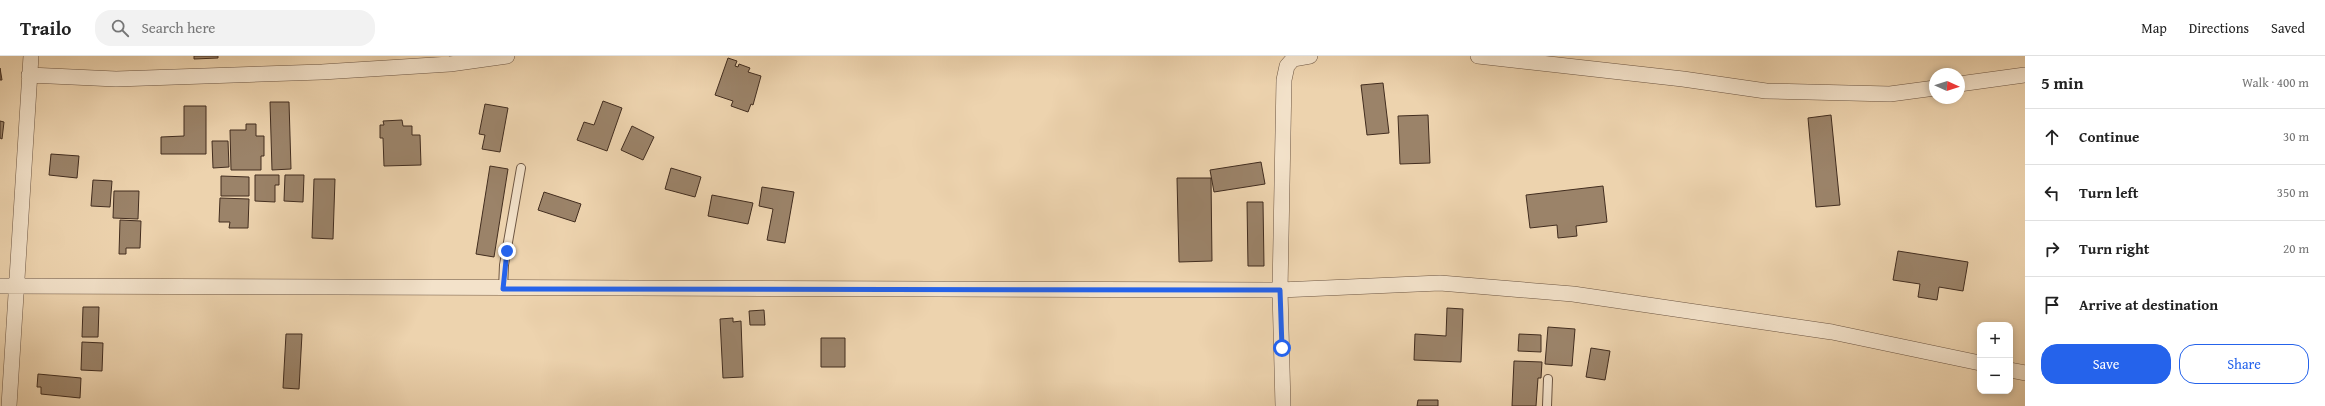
<!DOCTYPE html>
<meta charset="utf-8">
<style>
body{margin:0;font-family:"Gentium Book Plus",serif;background:#f2f2f2;color:#222}
.controls{position:absolute;right:12px;bottom:12px;display:grid;overflow:hidden;border-radius:8px;box-shadow:0 2px 6px #0003}
.controls button{width:36px;height:36px;display:grid;place-items:center;padding:0;border:0;border-bottom:1px solid #e0e0e0;background:#fff;color:#222;font:20px sans-serif}
.compass{position:absolute;left:1929px;top:12px;width:36px;height:36px;border-radius:50%;background:#fff;box-shadow:0 2px 6px #0003;rotate:93deg}
.stop{position:absolute;width:12px;height:12px;margin:-9px;border:3px solid #2563eb;border-radius:50%;background:#fff}
.stop.end{background:#2563eb;border-color:#fff;box-shadow:0 1px 4px #0008}
.list{margin:0;padding:0;list-style:none}
h2{display:flex;justify-content:space-between;align-items:center;height:52px;margin:0;padding:0 16px;font-size:17px}
h2 small{font-size:13px;font-weight:400;color:#767676}
.list li{display:grid;grid-template-columns:26px 1fr auto;gap:12px;align-items:center;box-sizing:border-box;height:56px;padding:0 16px;border-top:1px solid #e0e0e0}
.list b{display:block;font-size:15px;white-space:nowrap}
.list em{font-size:13px;font-style:normal;color:#767676}
.actions{display:flex;gap:8px;padding:12px 16px}
.actions a{flex:1;padding:9px 0;border:1px solid #2563eb;border-radius:16px;text-align:center;font-size:14px;color:#2563eb}
.actions .main{background:#2563eb;color:#fff}
.icon{flex:none;width:22px;height:22px;fill:none;stroke:currentColor;stroke-width:2;stroke-linecap:round;stroke-linejoin:round}
.map{position:relative;flex:none;width:2025px;height:350px;overflow:hidden}
header{display:flex;align-items:center;gap:24px;box-sizing:border-box;height:56px;padding:0 20px;background:#fff;border-bottom:1px solid #e0e0e0}
header strong{font-size:19px}
nav{display:flex;gap:22px;margin-inline-start:auto;font-size:14px}
.search{width:280px;height:36px;background:#f2f2f2;display:flex;align-items:center;gap:10px;box-sizing:border-box;padding:0 14px;border-radius:16px;color:#767676;font-size:15px}
main{display:flex}
aside{flex:1;background:#fff}
.map>svg:first-child{display:block}
.building{fill:#9b8369;stroke:#422d1f}
.lines{fill:none;stroke-linecap:round;stroke-linejoin:round}
.lane-casing{stroke:#6d5643;stroke-width:10}
.street-casing{stroke:#6d5643;stroke-width:16}
.lane{stroke:#f3e2ca;stroke-width:8}
.street{stroke:#f3e2ca;stroke-width:15}
.route{stroke:#2563eb;stroke-width:5}
</style>
<header>
<strong>Trailo</strong>
<div class="search"><svg class="icon" aria-label="search" viewBox="0 0 24 24"><circle cx="10" cy="10" r="6"/><path d="M15 15l6 6"/></svg>Search here</div>
<nav><a>Map</a><a>Directions</a><a>Saved</a></nav>
</header>
<main>
<div class="map">
<svg width="2025" height="350" viewBox="0 0 2025 350">
<rect width="100%" height="100%" fill="#edd3ae"/>
<filter id="stains"><feTurbulence type="fractalNoise" baseFrequency=".005" numOctaves="4"/><feColorMatrix values="0 0 0 0 .2 0 0 0 0 .09 0 0 0 0 .02 0 0 0 .5 -.17"/></filter>
<radialGradient id="worn" r=".72"><stop offset=".6" stop-color="#630" stop-opacity="0"/><stop offset="1" stop-color="#630" stop-opacity=".3"/></radialGradient>
<!-- building -->
<path class="building" d="M194 0H218V2L194 3Z
M728 2 737 5 735 10 738 11 739 8 750 12 748 16 761 20 753 49 751 48 748 56 731 50 733 45 715 39Z
M0 12 2 24H0Z
M1383 27 1389 77 1367 79 1361 29Z
M603 45 622 52 607 95 577 84 584 66 594 69Z
M270 46H289L291 113 272 114Z
M485 48 508 52 500 96 482 93 485 79 479 78Z
M184 50H206V98H161V81L184 80Z
M1428 59 1430 107 1400 108 1398 60Z
M1831 59 1840 149 1816 151 1808 62Z
M402 64 403 70H412V79H420L421 109 384 110 383 82H380V69H384L383 65Z
M0 65 4 66 2 83 0 82Z
M246 68H256V80H264V100H261V114H231L230 74H246Z
M632 70 654 81 643 104 621 94Z
M212 85H228L229 111 213 112Z
M51 98 79 100 77 122 49 119Z
M1261 106 1265 128 1214 136 1210 114Z
M490 110 508 113 494 201 476 198Z
M671 112 701 121 695 141 665 133Z
M255 119H279V129H275V146L255 145Z
M285 119H304L303 146 284 145Z
M221 120 249 121V140H221Z
M1177 122H1211L1212 205 1179 206Z
M314 123H335L333 183 312 182Z
M93 124 112 125 110 151 91 150Z
M1603 130 1607 166 1576 170 1577 180 1558 182 1557 169 1530 172 1526 139Z
M762 131 794 136 785 187 767 184 773 153 759 150Z
M114 135H139L138 163 113 162Z
M544 136 581 148 575 166 538 154Z
M712 139 753 147 748 168 708 160Z
M220 142 249 143 248 172H229L230 166H219Z
M1247 146H1263L1264 210H1248Z
M120 164 141 165 140 192H126V198H119Z
M1898 195 1968 206 1963 235 1939 231 1937 244 1918 241 1920 228 1893 224Z
M83 251H99L98 281H82Z
M1447 252 1463 253 1461 306 1414 304 1415 278 1446 280Z
M764 254 765 269H750L749 255Z
M733 262V266L741 265 743 321 723 322 720 263Z
M1548 271 1575 273 1572 310 1545 308Z
M286 278H302L299 333 283 332Z
M1519 278 1541 279V296L1518 295Z
M821 282H845V311H821Z
M82 286 103 287 102 315 81 314Z
M1591 292 1610 295 1605 324 1586 321Z
M1514 305 1542 306 1541 322H1538L1536 350H1512Z
M38 318 81 322 80 342 41 338V331H37Z
M1418 344H1438V350H1417Z"/>
<g class="lines">
<defs>
<path id="lane" d="M503 233 504 209 521 112
M1547 350 1548 323"/>
<path id="street" d="M1478 0 1683 23 1766 35 1890 38 1935 32
M29 19 116 23 322 16 450 8 507 0
M1959 28 2025 19
M0 230 1280 234 1440 227 1573 238 1832 276 1980 307
M2010 314 2025 317
M9 350 31 0
M1283 350 1280 234 1284 24 1287 10 1293 3 1310 0"/>
</defs>
<!-- lane casing -->
<use href="#lane" class="lane-casing"/>
<!-- street casing -->
<use href="#street" class="street-casing"/>
<!-- lane -->
<use href="#lane" class="lane"/>
<!-- street -->
<use href="#street" class="street"/>
</g>
<g class="lines">
<!-- route -->
<path class="route" d="M507 195 503 233 1280 234 1282 292"/>
</g>
<rect width="100%" height="100%" filter="url(#stains)"/>
<rect width="100%" height="100%" fill="url(#worn)"/>
</svg>
<div class="controls">
<button>+</button>
<button>−</button>
</div>
<svg class="compass" viewBox="-18 -18 36 36"><path d="M0-13l5 13h-10z" fill="#e53935"/><path d="M0 13l5-13h-10z" fill="#767676"/></svg>
<div class="stop" style="left:1282px;top:292px"></div>
<div class="stop end" style="left:507px;top:195px"></div>
</div>
<aside>
<h2>5 min<small>Walk · 400 m</small></h2>
<ul class="list">
<li><svg class="icon" aria-label="ahead" viewBox="0 0 24 24"><path d="M12 20V5M6 11l6-6 6 6"/></svg><div><b>Continue</b></div><em>30 m</em></li>
<li><svg class="icon" aria-label="left" viewBox="0 0 24 24"><path d="M17 20v-9H6M10 6l-5 5 5 5"/></svg><div><b>Turn left</b></div><em>350 m</em></li>
<li><svg class="icon" aria-label="right" viewBox="0 0 24 24"><path d="M7 20v-9h11M14 6l5 5-5 5"/></svg><div><b>Turn right</b></div><em>20 m</em></li>
<li><svg class="icon" aria-label="arrive" viewBox="0 0 24 24"><path d="M6 21V4h12l-3 4 3 4H6"/></svg><div><b>Arrive at destination</b></div></li>
</ul>
<div class="actions"><a class="main">Save</a><a>Share</a></div>
</aside>
</main>
